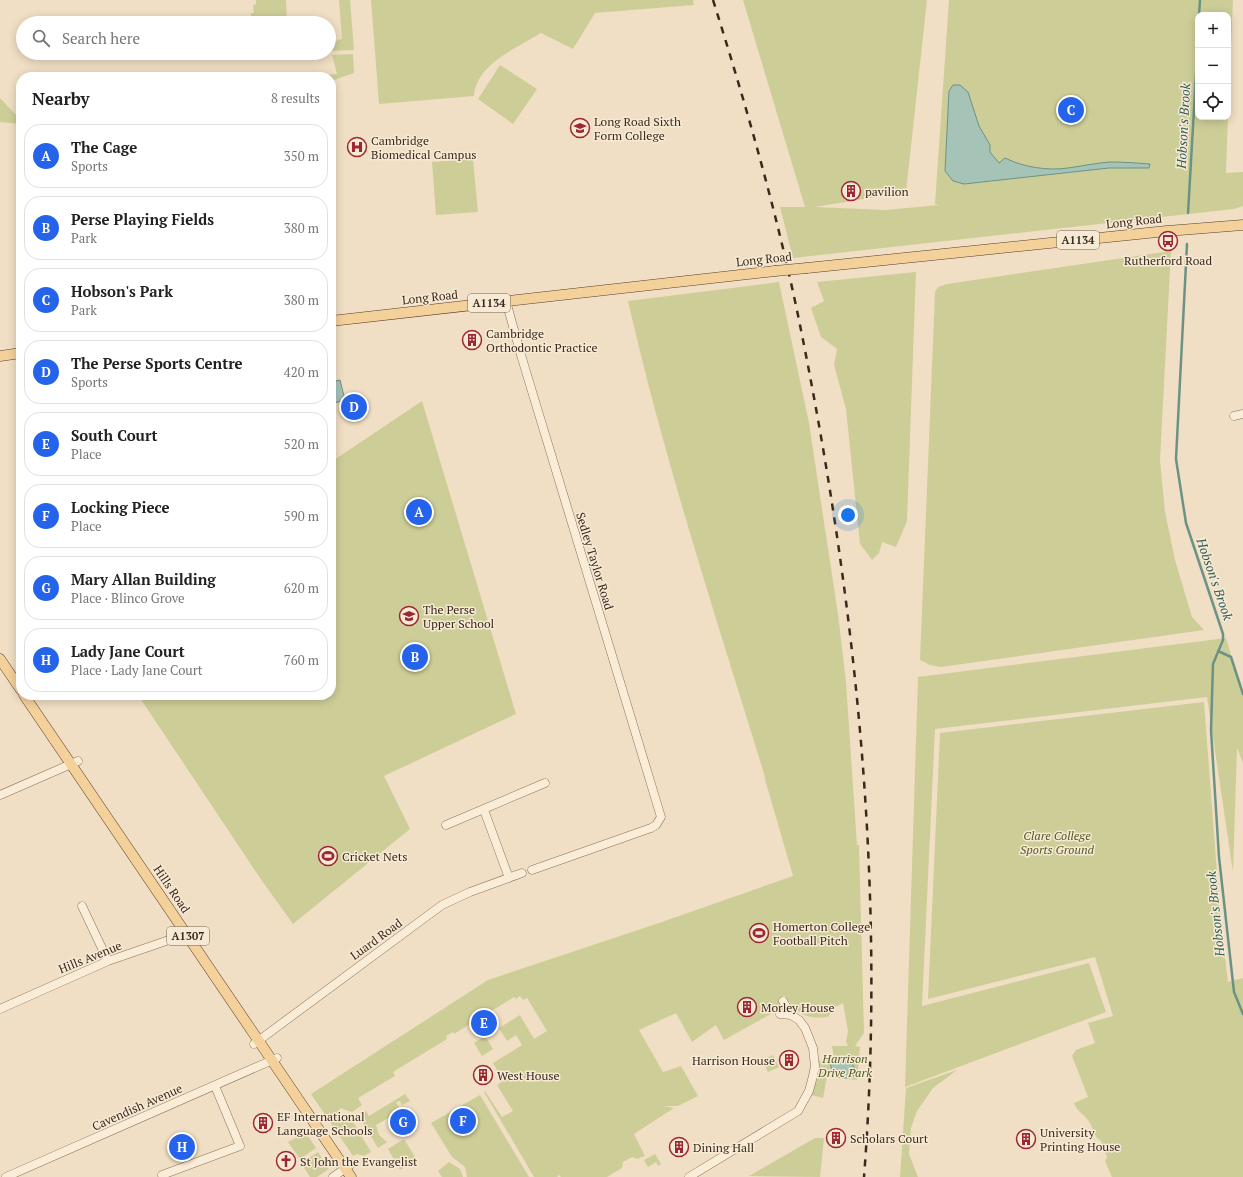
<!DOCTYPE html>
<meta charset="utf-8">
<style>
body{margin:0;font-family:"PT Serif",serif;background:#f2f2f2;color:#222}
.controls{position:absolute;right:12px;top:12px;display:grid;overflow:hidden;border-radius:8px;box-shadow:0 2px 10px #0003}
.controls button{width:36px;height:36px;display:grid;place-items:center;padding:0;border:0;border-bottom:1px solid #e0e0e0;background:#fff;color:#222;font:20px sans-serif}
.you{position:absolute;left:848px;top:515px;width:14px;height:14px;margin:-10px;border:3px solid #fff;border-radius:50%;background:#1a73e8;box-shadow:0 0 0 6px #1a73e833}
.badge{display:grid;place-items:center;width:26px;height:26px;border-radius:50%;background:#2563eb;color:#fff;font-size:13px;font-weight:700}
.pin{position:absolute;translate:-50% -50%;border:2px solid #fff;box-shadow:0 1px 4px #0006}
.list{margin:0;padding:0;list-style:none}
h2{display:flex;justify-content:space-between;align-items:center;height:52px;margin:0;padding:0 16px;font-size:17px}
h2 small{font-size:13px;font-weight:400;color:#767676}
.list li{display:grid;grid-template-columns:26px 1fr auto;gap:12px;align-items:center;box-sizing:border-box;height:64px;margin:0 8px 8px;padding:0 8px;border:1px solid #e0e0e0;border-radius:16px}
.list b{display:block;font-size:15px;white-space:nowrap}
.list p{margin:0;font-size:13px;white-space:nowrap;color:#767676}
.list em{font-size:13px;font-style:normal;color:#767676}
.icon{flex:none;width:22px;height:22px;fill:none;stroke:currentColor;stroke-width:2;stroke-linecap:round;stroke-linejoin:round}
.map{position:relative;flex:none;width:1243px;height:1177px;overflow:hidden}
.search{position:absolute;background:#fff;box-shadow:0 2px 10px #0003;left:16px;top:16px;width:320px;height:44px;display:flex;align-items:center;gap:10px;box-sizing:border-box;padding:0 14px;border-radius:22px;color:#767676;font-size:15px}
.panel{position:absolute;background:#fff;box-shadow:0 2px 10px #0003;left:16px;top:72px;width:320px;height:628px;border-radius:16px}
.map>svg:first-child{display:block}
.green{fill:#cdce97}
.water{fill:#a6c3b8;stroke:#6c9285}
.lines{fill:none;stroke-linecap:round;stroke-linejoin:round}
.stream{stroke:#6c9285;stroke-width:2.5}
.minor-casing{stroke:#8b705a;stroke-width:9}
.major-casing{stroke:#593e2e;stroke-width:11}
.minor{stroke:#faedd8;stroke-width:8}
.major{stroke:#f4d09b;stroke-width:10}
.rail{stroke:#3b291e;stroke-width:2.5;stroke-dasharray:7 7;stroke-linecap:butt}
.major-bridge-casing{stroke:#593e2e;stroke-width:11;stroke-linecap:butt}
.major-bridge{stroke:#f4d09b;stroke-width:10}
.labels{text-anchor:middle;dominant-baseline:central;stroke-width:3;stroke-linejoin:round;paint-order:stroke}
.shield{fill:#f7ead4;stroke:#736355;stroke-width:1}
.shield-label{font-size:11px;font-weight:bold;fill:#3b291e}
.poi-label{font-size:12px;fill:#3b291e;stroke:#f7ead4;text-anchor:start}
.street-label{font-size:12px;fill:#3b291e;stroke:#f7ead4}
.park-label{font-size:12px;font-style:italic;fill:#505824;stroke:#f7ead4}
.water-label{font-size:13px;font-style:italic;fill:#2d5b54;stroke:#f7ead4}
</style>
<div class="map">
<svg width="1243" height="1177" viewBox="0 0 1243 1177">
<rect width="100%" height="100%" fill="#f0dfc4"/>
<!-- green -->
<path class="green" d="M256 0H286L287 23 251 22V13H254L253 5 256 4Z
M339 0H350L354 50 329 51V43L342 39Z
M371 0H693L694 5 595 13 573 49 541 33C517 48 476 64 474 96L379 104Z
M743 0H927L906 192 815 207 886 210 939 205 935 204 949 0H1233L1228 117V15H1198V117H1228L1226 173 1243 172V206L1234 209 793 258 780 207H805Z
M353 54 354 73 331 81V77H308L337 74 332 55Z
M500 65 537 89 513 124 478 99Z
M0 98 21 120V124L0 122Z
M473 159 478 212 436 215 432 162Z
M1171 251 1160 460 1165 512 1175 560 1192 617 1204 630 941 667 930 665 920 660 935 292 938 287 947 284Z
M916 272 907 521 896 547 882 542 879 553 872 560 860 544 846 409 834 365 837 349 821 337 811 308 824 301 817 282Z
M779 282 809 423 838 614 846 682 857 845H859L864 1033 855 1046 860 1047 857 1080 827 1077 823 1098 811 1095 819 1074V1061L834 1059 832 1046H848L846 1042 848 1031 843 1003 835 1007 828 1017C805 1020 797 1013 784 995L779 998 781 1004 778 1010 724 1040 716 1025 692 1042 676 1013 639 1030 663 1072 681 1066 698 1096 678 1106H663L674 1108 634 1134 645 1156 637 1159 632 1157 623 1162 622 1168 607 1177H561L559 1175 557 1177H534L484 1092 485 1091 502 1117 513 1111 497 1085 503 1081 493 1063 522 1045 516 1035 507 1041 499 1028 520 1015 534 1039 547 1031 527 998 523 1000 520 996 516 999 514 997 454 1034 453 1032 446 1036 447 1039 393 1072 395 1076 358 1098 362 1105 352 1112 340 1108 338 1114 350 1117 371 1152 364 1156 357 1154 353 1156 311 1094 488 980 659 923 793 876 764 776 766 780C717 621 665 463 628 301Z
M422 401 516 714 384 776 410 829 293 924 260 878 138 695H331V462Z
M1226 638 1243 694V763L1237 748 1233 872 1207 697 935 729 922 1006 1089 963 1106 1012 905 1087 918 677Z
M1204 702 1221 926 1228 982 1243 978V1177H1112L1105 1161 1107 1157 1101 1141C1092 1136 1094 1127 1088 1120 1082 1112 1079 1114 1074 1103L1088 1097 1072 1056 1076 1050 1095 1043 1088 1023 1113 1016 1095 957 928 999 940 733Z
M485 1036 493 1049 482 1056 474 1043Z
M773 1055 779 1067 768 1072 762 1060Z
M957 1070 933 1088 917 1111 911 1128 909 1154 918 1177H900L906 1088Z
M405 1094 410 1101 402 1105 400 1101 396 1102 399 1107 393 1111 395 1114 376 1125 379 1135 387 1142 378 1148 359 1116 366 1111 369 1116Z
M480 1095 529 1177H467L465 1167 452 1157 431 1123Z
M306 1133 316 1148 300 1159 288 1142Z
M815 1138H824L820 1177 749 1176Z
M404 1139 417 1160 400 1170 388 1149Z
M318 1152 329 1169 317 1177H310L301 1163Z
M655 1154 661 1164 658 1166 656 1162 648 1167 644 1160Z
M449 1162 460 1169 463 1177H442L438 1171Z"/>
<!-- water -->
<path class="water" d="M953 85H960L968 92 979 126 990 145V152L999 163 1005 158C1023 167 1047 171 1068 168 1082 166 1096 163 1110 162 1123 162 1137 163 1150 164L1149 168H1109L964 184 953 181 945 171 949 91Z
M340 380 345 400 331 404V382Z
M841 1059 850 1061 854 1067 855 1075 848 1078 835 1077 830 1064Z"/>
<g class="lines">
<!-- stream -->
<path class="stream" d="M1199 15 1200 0
M1188 213 1198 40
M1187 244 1176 459 1186 523 1223 634V640L1213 664 1211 730 1219 857 1234 992 1243 1014
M1218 651 1231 657 1243 694"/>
<defs>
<path id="minor" d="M506 301 521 355 661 817 656 825 651 828 532 870
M1234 416 1243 414
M0 795 78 761
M484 810 509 878
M446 825 545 783
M82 906 108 961
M783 1001 791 1015
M0 1009 108 961 192 932
M254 1044 442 905 470 892 522 873
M162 1175 240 1146 215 1086
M6 1177 277 1058
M333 1177 350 1165
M689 1177 798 1111 809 1091 813 1076 815 1066 813 1048 805 1028 799 1020 791 1015 780 1014"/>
<path id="major" d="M807 268 1167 231 1243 225
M331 321 775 271
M0 356 21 353
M0 659 21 690
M24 695 351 1177"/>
</defs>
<!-- minor casing -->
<use href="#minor" class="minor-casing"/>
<!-- major casing -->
<use href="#major" class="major-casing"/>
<!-- minor -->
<use href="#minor" class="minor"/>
<!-- major -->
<use href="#major" class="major"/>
<!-- rail -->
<path class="rail" d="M713 0C747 108 779 220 801 330 857 609 886 893 864 1177"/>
<defs>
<path id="major-bridge" d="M775 271 807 268"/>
</defs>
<!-- major-bridge casing -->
<use href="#major-bridge" class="major-bridge-casing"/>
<!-- major-bridge -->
<use href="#major-bridge" class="major-bridge"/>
</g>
<!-- icons -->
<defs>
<symbol id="university-ring" viewBox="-11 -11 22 22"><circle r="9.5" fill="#f7ead4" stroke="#9d2733" stroke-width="1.5"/><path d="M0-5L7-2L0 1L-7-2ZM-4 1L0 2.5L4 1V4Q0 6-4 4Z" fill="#9d2733"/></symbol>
<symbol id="hospital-ring" viewBox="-11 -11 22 22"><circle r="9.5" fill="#f7ead4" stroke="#9d2733" stroke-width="1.5"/><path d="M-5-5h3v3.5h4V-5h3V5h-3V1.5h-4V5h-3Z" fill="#9d2733"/></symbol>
<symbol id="building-ring" viewBox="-11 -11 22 22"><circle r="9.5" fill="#f7ead4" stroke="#9d2733" stroke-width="1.5"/><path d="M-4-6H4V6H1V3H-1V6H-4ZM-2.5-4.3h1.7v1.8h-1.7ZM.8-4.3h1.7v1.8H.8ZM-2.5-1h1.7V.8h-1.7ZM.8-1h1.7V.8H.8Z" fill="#9d2733"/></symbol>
<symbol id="bus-ring" viewBox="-11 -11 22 22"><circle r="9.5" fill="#f7ead4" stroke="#9d2733" stroke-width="1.5"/><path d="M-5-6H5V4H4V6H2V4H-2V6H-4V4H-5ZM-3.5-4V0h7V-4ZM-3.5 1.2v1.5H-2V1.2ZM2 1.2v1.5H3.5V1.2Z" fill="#9d2733"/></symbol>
<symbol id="school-ring" viewBox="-11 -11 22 22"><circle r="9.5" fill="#f7ead4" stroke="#9d2733" stroke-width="1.5"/><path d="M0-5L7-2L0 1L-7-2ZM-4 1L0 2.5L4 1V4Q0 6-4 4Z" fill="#9d2733"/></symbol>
<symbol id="stadium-ring" viewBox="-11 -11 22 22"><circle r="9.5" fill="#f7ead4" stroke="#9d2733" stroke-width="1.5"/><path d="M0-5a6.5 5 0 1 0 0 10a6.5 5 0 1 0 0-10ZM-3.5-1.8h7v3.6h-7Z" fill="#9d2733"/></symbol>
<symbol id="church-ring" viewBox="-11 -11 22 22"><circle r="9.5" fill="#f7ead4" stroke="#9d2733" stroke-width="1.5"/><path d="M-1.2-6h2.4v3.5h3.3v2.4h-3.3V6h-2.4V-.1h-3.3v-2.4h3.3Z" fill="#9d2733"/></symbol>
</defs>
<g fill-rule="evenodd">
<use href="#university-ring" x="569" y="117" width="22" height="22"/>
<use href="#hospital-ring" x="346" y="136" width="22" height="22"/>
<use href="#building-ring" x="840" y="180" width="22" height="22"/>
<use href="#bus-ring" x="1157" y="230" width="22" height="22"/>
<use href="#building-ring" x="461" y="329" width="22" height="22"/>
<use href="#school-ring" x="398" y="605" width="22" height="22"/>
<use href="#stadium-ring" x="317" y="845" width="22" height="22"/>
<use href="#stadium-ring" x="748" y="922" width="22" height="22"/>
<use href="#building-ring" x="736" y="996" width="22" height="22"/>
<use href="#building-ring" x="778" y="1049" width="22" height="22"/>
<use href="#building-ring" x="472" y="1064" width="22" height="22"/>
<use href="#building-ring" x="252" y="1112" width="22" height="22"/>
<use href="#building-ring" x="825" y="1127" width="22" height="22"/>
<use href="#building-ring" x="1015" y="1128" width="22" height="22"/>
<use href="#building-ring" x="668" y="1136" width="22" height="22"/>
<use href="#church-ring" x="275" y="1150" width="22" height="22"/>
</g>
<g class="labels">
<!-- shield labels -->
<g class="shield">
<rect x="1057" y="231" width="42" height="18" rx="3"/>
<rect x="468" y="294" width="42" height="18" rx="3"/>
<rect x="167" y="927" width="42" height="18" rx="3"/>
</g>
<g class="shield-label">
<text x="1078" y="240">A1134</text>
<text x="489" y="303">A1134</text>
<text x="188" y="936">A1307</text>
</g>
<!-- poi labels -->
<g class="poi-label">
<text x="594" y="121">Long Road Sixth<tspan x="594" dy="14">Form College</tspan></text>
<text x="371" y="140">Cambridge<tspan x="371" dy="14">Biomedical Campus</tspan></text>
<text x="865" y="191">pavilion</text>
<text x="1168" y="260" text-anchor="middle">Rutherford Road</text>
<text x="486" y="333">Cambridge<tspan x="486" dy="14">Orthodontic Practice</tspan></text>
<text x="423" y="609">The Perse<tspan x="423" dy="14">Upper School</tspan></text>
<text x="342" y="856">Cricket Nets</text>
<text x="773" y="926">Homerton College<tspan x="773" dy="14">Football Pitch</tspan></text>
<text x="761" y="1007">Morley House</text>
<text x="775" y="1060" text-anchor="end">Harrison House</text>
<text x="497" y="1075">West House</text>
<text x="277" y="1116">EF International<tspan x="277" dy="14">Language Schools</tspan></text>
<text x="1040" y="1132">University<tspan x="1040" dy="14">Printing House</tspan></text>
<text x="850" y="1138">Scholars Court</text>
<text x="693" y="1147">Dining Hall</text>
<text x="300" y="1161">St John the Evangelist</text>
</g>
<!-- street labels -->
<g class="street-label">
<text transform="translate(1134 221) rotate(-6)">Long Road</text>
<text transform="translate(764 259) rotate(-6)">Long Road</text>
<text transform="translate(430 297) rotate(-6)">Long Road</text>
<text transform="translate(595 561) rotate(73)">Sedley Taylor Road</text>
<text transform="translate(172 889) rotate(56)">Hills Road</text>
<text transform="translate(376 939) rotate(-36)">Luard Road</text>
<text transform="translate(90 957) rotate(-22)">Hills Avenue</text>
<text transform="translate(137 1107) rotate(-24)">Cavendish Avenue</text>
</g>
<!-- park labels -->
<g class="park-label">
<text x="1057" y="835">Clare College<tspan x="1057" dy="14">Sports Ground</tspan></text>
<text x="845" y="1058">Harrison<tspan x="845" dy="14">Drive Park</tspan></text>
</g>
<!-- water labels -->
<g class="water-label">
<text transform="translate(1183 126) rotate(-87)">Hobson's Brook</text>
<text transform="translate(1215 579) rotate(71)">Hobson's Brook</text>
<text transform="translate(1215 914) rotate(-96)">Hobson's Brook</text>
</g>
</g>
</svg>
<div class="controls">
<button>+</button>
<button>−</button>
<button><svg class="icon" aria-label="locate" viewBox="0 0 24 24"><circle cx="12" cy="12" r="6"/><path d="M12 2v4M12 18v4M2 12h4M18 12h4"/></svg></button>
</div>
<div class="you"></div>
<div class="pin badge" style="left:419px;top:512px">A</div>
<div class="pin badge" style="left:415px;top:657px">B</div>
<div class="pin badge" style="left:1071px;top:110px">C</div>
<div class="pin badge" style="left:354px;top:407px">D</div>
<div class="pin badge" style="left:484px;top:1023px">E</div>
<div class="pin badge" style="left:463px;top:1121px">F</div>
<div class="pin badge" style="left:403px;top:1122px">G</div>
<div class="pin badge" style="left:182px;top:1147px">H</div>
<div class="search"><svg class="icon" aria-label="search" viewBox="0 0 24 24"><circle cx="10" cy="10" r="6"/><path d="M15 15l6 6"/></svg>Search here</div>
<section class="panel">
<h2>Nearby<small>8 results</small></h2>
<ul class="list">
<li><span class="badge">A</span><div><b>The Cage</b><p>Sports</p></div><em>350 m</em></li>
<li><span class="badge">B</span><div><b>Perse Playing Fields</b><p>Park</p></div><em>380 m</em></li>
<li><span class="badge">C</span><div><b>Hobson's Park</b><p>Park</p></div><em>380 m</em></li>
<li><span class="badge">D</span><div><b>The Perse Sports Centre</b><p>Sports</p></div><em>420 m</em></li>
<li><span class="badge">E</span><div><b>South Court</b><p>Place</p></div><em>520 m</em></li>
<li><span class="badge">F</span><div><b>Locking Piece</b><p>Place</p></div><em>590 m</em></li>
<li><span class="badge">G</span><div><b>Mary Allan Building</b><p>Place · Blinco Grove</p></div><em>620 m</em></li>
<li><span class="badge">H</span><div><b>Lady Jane Court</b><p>Place · Lady Jane Court</p></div><em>760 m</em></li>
</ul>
</section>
</div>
